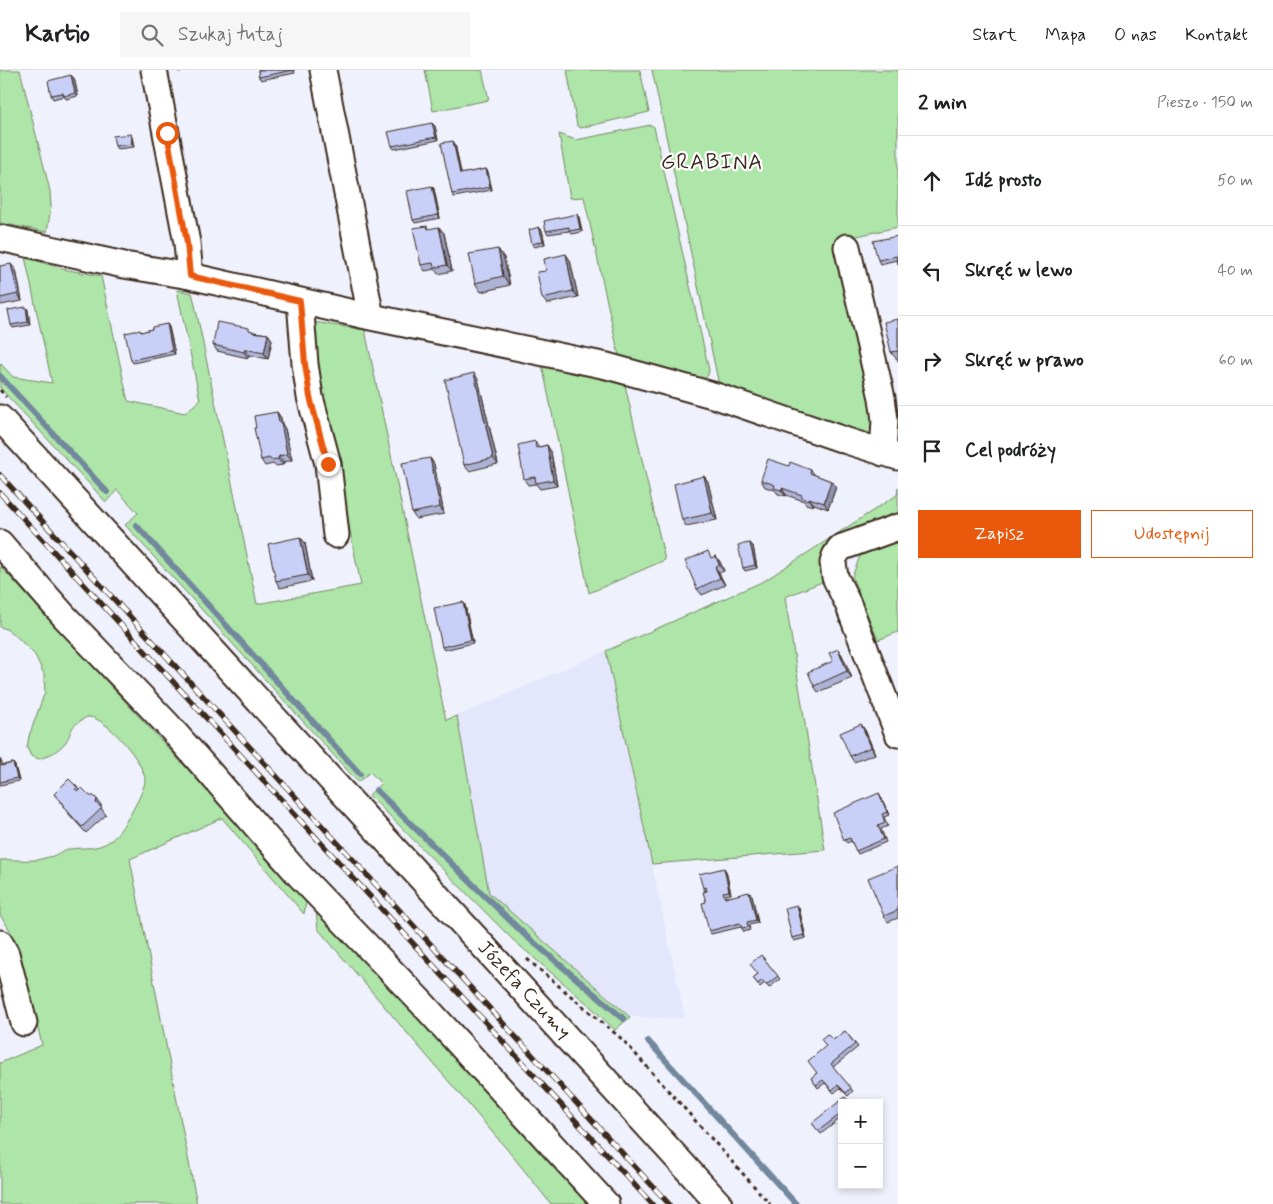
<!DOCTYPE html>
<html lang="pl">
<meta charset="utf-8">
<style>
body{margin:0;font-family:Mynerve,sans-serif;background:#f6f6f6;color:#202124}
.controls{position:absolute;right:15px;bottom:15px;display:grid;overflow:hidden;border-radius:0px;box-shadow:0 2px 8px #0003}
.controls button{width:45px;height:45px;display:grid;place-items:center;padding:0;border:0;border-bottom:1px solid #e0e0e0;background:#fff;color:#202124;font:25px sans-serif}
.stop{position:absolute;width:15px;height:15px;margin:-11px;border:4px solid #ea580c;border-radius:50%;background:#fff}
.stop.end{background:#ea580c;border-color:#fff;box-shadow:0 1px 5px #0008}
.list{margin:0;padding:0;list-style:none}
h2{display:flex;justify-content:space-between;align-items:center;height:65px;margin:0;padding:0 20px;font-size:21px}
h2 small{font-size:16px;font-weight:400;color:#757577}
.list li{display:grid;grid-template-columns:32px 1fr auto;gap:15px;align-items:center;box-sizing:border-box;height:90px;padding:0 20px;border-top:1px solid #e0e0e0}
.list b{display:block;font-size:19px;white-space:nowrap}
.list em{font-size:16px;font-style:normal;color:#757577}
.actions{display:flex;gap:10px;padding:15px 20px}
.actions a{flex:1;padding:11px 0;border:1px solid #ea580c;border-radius:0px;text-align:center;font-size:18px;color:#ea580c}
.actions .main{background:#ea580c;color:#fff}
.icon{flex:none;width:28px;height:28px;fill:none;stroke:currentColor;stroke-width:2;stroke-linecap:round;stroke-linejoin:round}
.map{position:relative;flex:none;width:898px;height:1134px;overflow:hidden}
header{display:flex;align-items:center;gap:30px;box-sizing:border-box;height:70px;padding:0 25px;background:#fff;border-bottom:1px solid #e0e0e0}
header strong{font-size:24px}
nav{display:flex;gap:28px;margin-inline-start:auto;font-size:18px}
.search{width:350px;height:45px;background:#f6f6f6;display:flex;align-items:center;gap:12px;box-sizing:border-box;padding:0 18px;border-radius:0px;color:#757577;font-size:19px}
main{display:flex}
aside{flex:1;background:#fff}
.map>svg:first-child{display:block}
.built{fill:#e4e7fc}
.green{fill:#aee5a8;stroke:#748863}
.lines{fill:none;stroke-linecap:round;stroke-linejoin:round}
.stream{stroke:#72889d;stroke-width:6}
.minor-casing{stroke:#3b2a1e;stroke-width:29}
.path{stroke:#3b2a1e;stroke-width:3;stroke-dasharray:4 4;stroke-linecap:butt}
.minor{stroke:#fff;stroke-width:25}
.rail-casing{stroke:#3b2a1e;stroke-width:5.5}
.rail{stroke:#fff;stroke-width:4;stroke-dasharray:11;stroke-linecap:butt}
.wall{fill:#adb3d5;stroke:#3b2a1e}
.shaded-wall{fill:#8d92ae;stroke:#3b2a1e}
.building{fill:#c9d0f8;stroke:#3b2a1e}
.route{stroke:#ea580c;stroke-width:6}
.labels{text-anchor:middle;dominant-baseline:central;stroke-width:4.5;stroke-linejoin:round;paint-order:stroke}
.street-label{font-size:20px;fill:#3b2a1e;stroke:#fff}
.quarter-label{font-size:22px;letter-spacing:1px;fill:#3b2a1e;stroke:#fff}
</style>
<header>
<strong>Kartio</strong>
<div class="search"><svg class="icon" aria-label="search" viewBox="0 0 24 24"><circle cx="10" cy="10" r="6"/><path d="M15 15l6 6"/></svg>Szukaj tutaj</div>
<nav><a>Start</a><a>Mapa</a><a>O nas</a><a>Kontakt</a></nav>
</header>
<main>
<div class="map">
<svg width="898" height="1134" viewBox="0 0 898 1134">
<rect width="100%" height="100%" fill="#eff1fd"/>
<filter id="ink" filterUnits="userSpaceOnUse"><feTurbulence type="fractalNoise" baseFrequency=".02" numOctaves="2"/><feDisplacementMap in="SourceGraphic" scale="10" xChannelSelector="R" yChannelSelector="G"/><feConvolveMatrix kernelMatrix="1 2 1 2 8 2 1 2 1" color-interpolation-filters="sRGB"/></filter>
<g filter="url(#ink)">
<!-- built -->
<path class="built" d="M606 581 685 948 630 947 489 823 457 646Z"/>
<!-- green -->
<path class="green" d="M0 0H20L50 121 51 137 47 162 0 153Z
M425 0H482L489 30 433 41Z
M567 0H640L649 42 581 58 577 56Z
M652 0H898V157L839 170 876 360 869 366 719 315Z
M651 55 654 57 709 300 708 305 703 311 619 286 584 127 570 128 559 64 576 70Z
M25 187 63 199 101 206 128 331 185 343 200 330 177 220 192 223 194 230 257 534 361 515 307 251 365 260 446 650 457 646 489 823 630 947 615 960 590 936 512 869 369 725 381 713 370 702 358 712 125 455 138 443 117 420 106 432 0 318V293L13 307 52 313Z
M542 294 625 315 665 490 589 523Z
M898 417V451L859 465 827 510 785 527 825 780 652 794 606 581 764 511 897 425Z
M898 463V562L878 570 852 507 860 486 891 465Z
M0 496 230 745 303 823 306 832 304 844 222 748 130 789 197 1134H0V993L42 975 18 876 8 857 0 845V790C12 789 23 791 34 790 39 790 44 788 49 787 57 786 62 779 70 779 84 777 97 780 110 771 120 765 145 722 145 710 145 693 106 647 89 647 86 647 85 648 82 650 68 658 73 662 65 673 58 681 49 686 39 689L31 686 27 678 29 666 45 622 44 604 35 585 16 566 6 559 0 557Z
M320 837 597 1134H551L511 1084 318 859 316 841Z"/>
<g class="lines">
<!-- stream -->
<path class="stream" d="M0 306 107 422
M136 455 360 704
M376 720 525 865 624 949
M648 971 796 1134"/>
<defs>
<path id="minor" d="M154 0 187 173 190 206
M323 0 371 247
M0 168 124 195 190 206 371 247 607 296 716 326 847 371 898 387
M847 177 882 328 885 350 883 383
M300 231 305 294 310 327 328 394 336 465
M0 348 719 1134
M898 457 840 478 835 486 833 493 835 507 848 534 898 664
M0 473 64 546 168 655 299 805 421 932 606 1134
M0 873 6 884 24 953"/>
</defs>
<!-- minor casing -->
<use href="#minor" class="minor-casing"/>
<!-- path -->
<path class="path" d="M0 320 6 327
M527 889 623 970 770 1134"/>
<!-- minor -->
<use href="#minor" class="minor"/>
<defs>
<path id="rail" d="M0 405 669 1134
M0 423 652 1134"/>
</defs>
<!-- rail casing -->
<use href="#rail" class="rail-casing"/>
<!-- rail -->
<use href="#rail" class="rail"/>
</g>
<!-- wall -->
<path class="wall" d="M177 0H189L179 2Z
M258 0H294L295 3 261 10 259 7Z
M74 8 78 26 66 29 64 26 53 29 51 25Z
M432 53 435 56 438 70 394 79 392 76Z
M130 64 132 67 134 77 117 79 115 76Z
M455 74 461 104 486 99 488 102 492 120 454 127 452 124Z
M432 116 434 119 440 148 415 153 413 150Z
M579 147 582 162 572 164 569 161 548 164 546 161Z
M539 157 542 160 545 174 535 177 532 174Z
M429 159 444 163 452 201 438 204 435 199 425 201 421 195Z
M898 166 897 190 880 194 878 190Z
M498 179 504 188 510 215 481 222 475 213Z
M570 190 578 227 547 234 542 228 546 201Z
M0 196 16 200 22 231 1 235 0 234Z
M26 237 28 240 30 255 13 258 11 255Z
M898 249V291L891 282Z
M167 254 169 257 175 284 133 293 131 290 140 260 142 262 152 259Z
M251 261 254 262 268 264 272 270 268 289 249 285 248 288 217 281 213 275Z
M478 309 498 394 469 401 464 395Z
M277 342 281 348 282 354 285 359 292 390 284 392 283 395 275 396 273 394 265 396 261 390 256 358Z
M535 371 539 377 547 375 551 382 557 416 540 419 536 414 528 415 524 409Z
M430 388 434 394 444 444 416 449 412 443Z
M789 396 811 400 815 405 831 411 836 417 828 439 814 434 813 436 806 434 804 431 786 425V426L778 424 775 420 765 417 761 410Z
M704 406 708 412 717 450 686 456 682 450Z
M300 467 305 473 312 511 280 518 276 511Z
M753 476 757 498 745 501 743 498Z
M716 486 720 492 724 501 719 503 725 515 702 525 697 519 712 488Z
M463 532 465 535 473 573 444 580 442 577Z
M838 579 842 585 852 608 818 622 814 616 833 591Z
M865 660 875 684 854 692 850 686Z
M0 689 2 692 3 695 13 693 15 696 19 711 0 715Z
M77 717 79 720 90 726 101 735V738L106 745 86 763 67 742 63 736V735L54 724Z
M879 723 881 727 889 745 884 747 888 756 881 759 886 772 858 784 851 771 847 773 844 770Z
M898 796V848L888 852 884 846Z
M726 801 731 824 725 825 726 827 752 825 758 853 749 855 750 860 744 862 741 857 711 864 709 861 706 832 707 821V820L705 821 703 818Z
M799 838 806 868 794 871 792 868Z
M761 885 780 909 769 918 765 913 760 917 753 908 758 904Z
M845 961 858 977 833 997 853 1021 848 1026 840 1018 834 1023 825 1013 818 1018 811 1008 817 1003 833 970Z
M842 1033V1047L821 1064 812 1053Z"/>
<!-- shaded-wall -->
<path class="shaded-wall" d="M71 5 74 8 78 26 75 23Z
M432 53 435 56 438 70 436 67Z
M130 64 132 67 134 77 132 74Z
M453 71 455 74 462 107 460 104Z
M486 99 488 102 492 120 490 117Z
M432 116 434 119 440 148 438 145Z
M577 144 579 147 582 162 580 159Z
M439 157 444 163 452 201 447 195Z
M539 157 542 160 545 174 543 171Z
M498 179 504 188 510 215 503 206Z
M566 184 570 190 578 227 573 221Z
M11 194 16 200 22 231 18 224Z
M26 237 28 240 30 255 28 252Z
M167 254 169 257 175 284 172 281Z
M268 264 272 270 268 289 264 283Z
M245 279 249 285 248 288 244 282Z
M474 303 478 309 498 394 493 388Z
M277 342 281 348 282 354 285 359 292 390 287 384 279 353Z
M547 375 551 382 557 416 553 410Z
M279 386 284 392 283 395 278 389Z
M430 388 434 394 444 444 440 437Z
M704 406 708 412 717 450 712 443Z
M831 411 836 417 828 439 824 433Z
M782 418 786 425V426L781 420Z
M809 428 814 434 813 436 809 430Z
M300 467 305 473 312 511 308 505Z
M750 473 753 476 757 498 755 495Z
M716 486 720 492 724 501 719 495Z
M715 497 719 503 725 515 720 508Z
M463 532 465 535 473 573 471 570Z
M838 579 842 585 852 608 847 601Z
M861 654 865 660 875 684 871 677Z
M13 693 15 696 19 711 17 708Z
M879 723 881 727 889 745 887 742Z
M97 729 101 735V739L96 733Z
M724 798 726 801 731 824 729 821Z
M749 822 752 825 758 853 756 850Z
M797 835 799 838 806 868 804 865Z"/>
<!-- building -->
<path class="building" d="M258 0H293L259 7Z
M71 5 75 23 64 26 63 23 51 25 48 11Z
M432 53 436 67 392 76 388 62Z
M130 64 132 74 115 76 113 66Z
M453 71 460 104 486 99 490 117 452 124 441 73Z
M432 116 438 145 413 150 407 121Z
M577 144 580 159 569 161V157L546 161 544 151Z
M427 156 428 159 439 157 447 195 434 198 433 193 421 195 413 158Z
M539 157 543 171 532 174 529 160Z
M898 166V194L896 186 878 190 873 171Z
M498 179 503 206 475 213 469 184Z
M566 184 573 221 542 228 537 202 546 201 544 189Z
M11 194 18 224 0 228V196Z
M26 237 28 252 11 255 8 240Z
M898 249V281L891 282 884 252Z
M217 252 249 258V260L253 261 252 262 268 264 264 283 245 279 244 282 213 275Z
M167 254 172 281 131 290 125 263 140 260 141 262 152 259V257Z
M474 303 493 388 464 395 445 310Z
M277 342 279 353H281L287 384 279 386 278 389 271 390 269 388 261 390 254 358H256L254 346Z
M535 371 536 378 547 375 553 410 536 413 535 407 524 409 518 375Z
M430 388 440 437 412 443 402 393Z
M768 389 789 396 790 392 811 400 810 403 831 411 824 433 809 428V430L802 428V425L782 418 781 420 774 418 775 415 761 410Z
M704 406 712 443 682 450 674 414Z
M300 467 308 505 276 511 268 474Z
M750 473 755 495 743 498 738 475Z
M708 481 711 488 716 486 719 495 715 497 720 508 697 519 685 491Z
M463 532 471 570 442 577 434 538Z
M838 579 847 601 814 616 808 602 833 591 829 583Z
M861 654 871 677 850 686 840 663Z
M0 690 1 696 13 693 17 708 0 712Z
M69 709 77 717 75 719 78 721 82 718 90 726H94L97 729 96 733 102 738 82 757 63 736 64 734 54 724Z
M879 723 887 742 882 744 885 753 878 756 884 769 856 781 850 768 844 770 833 743Z
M898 796V840L884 846 868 808Z
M724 798 729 821 723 822 725 828 749 822 756 850 747 852 748 857 742 858 740 853 709 861 702 833 706 832 703 822 707 821 706 817 703 818 699 804Z
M797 835 804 865 792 868 785 838Z
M761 885 778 906 766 915 762 910 758 914 753 908 758 904 750 894Z
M845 961 855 974 831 994 851 1018 846 1023 838 1015 832 1020 823 1010 816 1015 811 1008 817 1003 808 991 826 976 821 969 827 964 833 970Z
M845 1027 851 1033H842V1043L818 1061 812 1053Z"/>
</g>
<g class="lines" filter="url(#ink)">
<!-- route -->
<path class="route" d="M167 63 187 173 190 206 300 231 305 294 310 327 328 394"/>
</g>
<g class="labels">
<!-- street labels -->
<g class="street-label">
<text transform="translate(524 920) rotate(47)">Józefa Czumy</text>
</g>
<!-- quarter labels -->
<g class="quarter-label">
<text x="712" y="93">GRABINA</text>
</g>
</g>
</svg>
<div class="controls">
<button>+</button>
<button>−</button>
</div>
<div class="stop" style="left:167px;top:63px"></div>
<div class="stop end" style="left:328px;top:394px"></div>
</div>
<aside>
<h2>2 min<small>Pieszo · 150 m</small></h2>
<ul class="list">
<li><svg class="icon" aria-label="ahead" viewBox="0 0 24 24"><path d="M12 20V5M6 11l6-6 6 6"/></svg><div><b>Idź prosto</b></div><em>50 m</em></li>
<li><svg class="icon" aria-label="left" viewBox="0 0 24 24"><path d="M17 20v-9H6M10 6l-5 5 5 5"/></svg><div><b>Skręć w lewo</b></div><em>40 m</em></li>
<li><svg class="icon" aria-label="right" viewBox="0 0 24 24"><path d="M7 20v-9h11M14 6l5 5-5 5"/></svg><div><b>Skręć w prawo</b></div><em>60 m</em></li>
<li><svg class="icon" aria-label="arrive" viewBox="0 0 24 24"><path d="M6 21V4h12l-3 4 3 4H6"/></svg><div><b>Cel podróży</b></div></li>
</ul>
<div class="actions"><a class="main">Zapisz</a><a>Udostępnij</a></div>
</aside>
</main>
